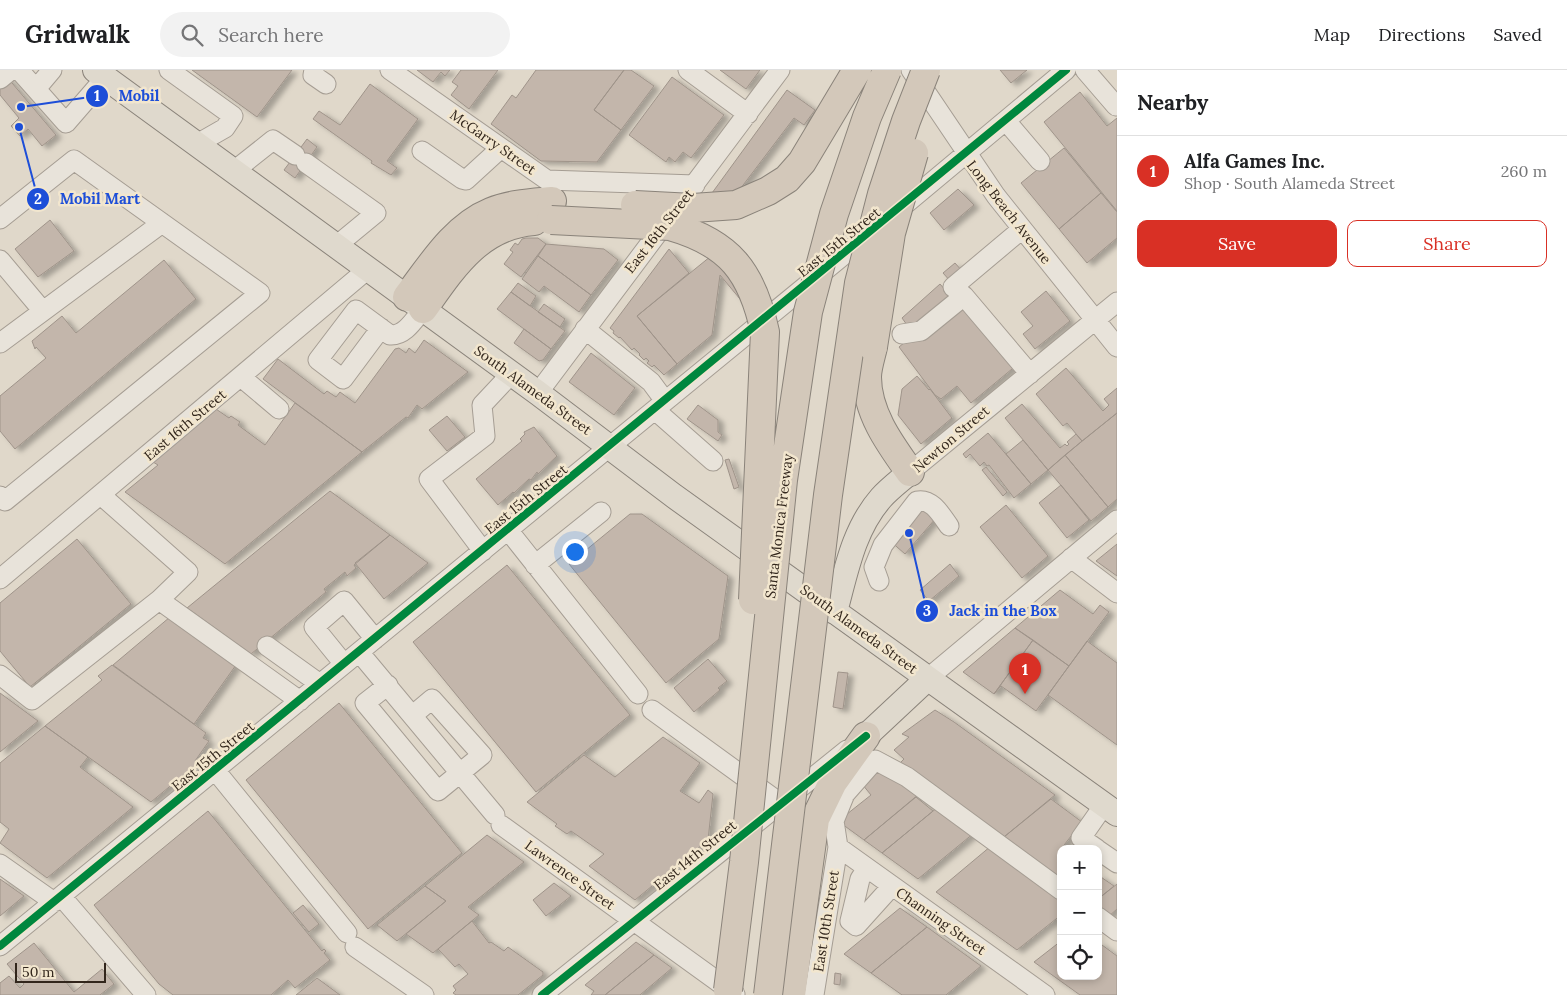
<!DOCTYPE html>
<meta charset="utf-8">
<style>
body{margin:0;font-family:Lora,serif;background:#f2f2f2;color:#202124}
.controls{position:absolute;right:15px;bottom:15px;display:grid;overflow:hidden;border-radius:10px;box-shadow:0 2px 8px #0003}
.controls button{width:45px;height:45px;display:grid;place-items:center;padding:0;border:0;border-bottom:1px solid #e0e0e0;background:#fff;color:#202124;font:25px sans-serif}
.scale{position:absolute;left:15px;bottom:12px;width:91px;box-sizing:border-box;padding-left:5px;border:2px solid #32261c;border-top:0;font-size:14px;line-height:18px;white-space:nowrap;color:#32261c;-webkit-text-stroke:4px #f2e6ce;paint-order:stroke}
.you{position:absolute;left:574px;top:481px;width:18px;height:18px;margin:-12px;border:4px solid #fff;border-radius:50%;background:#1a73e8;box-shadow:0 0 0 8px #1a73e833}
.badge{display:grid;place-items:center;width:32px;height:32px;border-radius:50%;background:#d93025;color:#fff;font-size:16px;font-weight:700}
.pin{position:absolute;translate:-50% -41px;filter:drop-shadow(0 1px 2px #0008)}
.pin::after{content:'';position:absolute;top:26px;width:18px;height:15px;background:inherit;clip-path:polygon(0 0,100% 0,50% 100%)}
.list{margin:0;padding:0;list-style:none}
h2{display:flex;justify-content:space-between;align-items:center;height:65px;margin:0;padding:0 20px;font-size:21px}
h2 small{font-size:16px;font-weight:400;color:#757577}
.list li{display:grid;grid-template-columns:32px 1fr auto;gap:15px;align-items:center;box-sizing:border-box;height:70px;padding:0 20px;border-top:1px solid #e0e0e0}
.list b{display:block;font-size:19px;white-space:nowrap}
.list p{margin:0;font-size:16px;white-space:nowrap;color:#757577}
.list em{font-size:16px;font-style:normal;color:#757577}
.actions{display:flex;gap:10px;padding:15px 20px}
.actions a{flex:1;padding:11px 0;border:1px solid #d93025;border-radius:10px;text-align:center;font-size:18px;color:#d93025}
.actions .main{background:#d93025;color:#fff}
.icon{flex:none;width:28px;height:28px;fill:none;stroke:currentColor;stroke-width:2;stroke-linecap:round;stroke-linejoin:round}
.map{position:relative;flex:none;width:1117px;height:925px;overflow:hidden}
header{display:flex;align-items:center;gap:30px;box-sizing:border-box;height:70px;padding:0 25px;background:#fff;border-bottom:1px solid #e0e0e0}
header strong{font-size:24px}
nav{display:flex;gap:28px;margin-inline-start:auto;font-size:18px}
.search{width:350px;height:45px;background:#f2f2f2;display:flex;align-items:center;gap:12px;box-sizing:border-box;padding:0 18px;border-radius:28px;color:#757577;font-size:19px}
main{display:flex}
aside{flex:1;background:#fff}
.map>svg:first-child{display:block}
.building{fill:#c3b6ab;stroke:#9f948a;filter:url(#shadow)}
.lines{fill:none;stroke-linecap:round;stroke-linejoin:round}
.minor-casing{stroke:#a59d93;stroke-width:21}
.major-casing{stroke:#8a837a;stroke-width:26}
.highway-casing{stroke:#8a837a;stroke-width:30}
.minor{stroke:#e8e3da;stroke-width:19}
.major{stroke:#dfd9cd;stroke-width:24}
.highway{stroke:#d3c8ba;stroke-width:28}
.highway-bridge-casing{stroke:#8a837a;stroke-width:30;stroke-linecap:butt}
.highway-bridge{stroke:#d3c8ba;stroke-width:28}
.cycleway-casing{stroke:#f2e6ce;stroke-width:11}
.cycleway{stroke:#00873e;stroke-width:8}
.labels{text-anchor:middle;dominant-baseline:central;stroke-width:5;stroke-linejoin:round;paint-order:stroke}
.street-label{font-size:14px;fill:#32261c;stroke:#f2e6ce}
.leader{fill:none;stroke:#1d4ed8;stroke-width:2}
.callout-dot{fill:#1d4ed8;stroke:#f2e6ce;stroke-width:2}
.mark-label{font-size:15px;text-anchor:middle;font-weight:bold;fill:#fff}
.callout-label{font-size:15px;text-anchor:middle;font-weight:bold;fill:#1d4ed8;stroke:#f2e6ce;stroke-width:5;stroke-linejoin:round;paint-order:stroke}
</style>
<header>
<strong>Gridwalk</strong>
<div class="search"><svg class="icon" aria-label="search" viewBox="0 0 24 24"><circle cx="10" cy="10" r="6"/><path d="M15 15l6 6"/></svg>Search here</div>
<nav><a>Map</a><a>Directions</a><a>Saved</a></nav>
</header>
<main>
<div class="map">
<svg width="1117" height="925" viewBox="0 0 1117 925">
<defs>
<filter id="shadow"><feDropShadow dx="5.5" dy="3" stdDeviation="2.5" flood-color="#0004"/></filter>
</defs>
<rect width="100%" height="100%" fill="#e0d8ca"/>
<!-- building -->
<path class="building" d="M192 0H292L257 47Z
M417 0H450L445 6 441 2 433 12Z
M461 0H498L469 39 451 25 458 16 452 12Z
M536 0H624L594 40 621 60 597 92 541 91 491 54 512 25 516 28Z
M624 0H631L654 16 621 60 594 40Z
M720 0H760L746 19Z
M1000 0H1027L1011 13Z
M7 7 56 65 42 76 28 59 20 66 11 56 19 48 0 25V13Z
M672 7 724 45 691 88 683 82 675 92 669 87 666 92 629 65Z
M370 14 418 49 387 91 397 98 391 105 371 93 372 91 313 49 319 41 340 55Z
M787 20 815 40 804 55 794 48 728 135 712 123Z
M1080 22 1107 56 1117 48V141L1044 52Z
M307 69 317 77 295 108 284 100Z
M1064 78 1101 123 1059 159 1021 113Z
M958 119 974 135 944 160 930 143Z
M1101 123 1117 142V168L1087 193 1059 159Z
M50 150 74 181 38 207 15 179Z
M526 168H538L546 174 521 207 504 194 513 182 510 180 515 173 518 175 522 169Z
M546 174 604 179 618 190 591 225 538 186Z
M669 179 689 203 637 246 677 294 664 305 654 295 652 297 647 293 649 291 646 288 644 290 639 285 640 284 634 278 632 280 620 267 619 268 613 263 614 261 610 258Z
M716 182 745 235 720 205 712 265 677 294 637 246Z
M538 186 591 225 579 242 544 216 539 222 522 209Z
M164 190 196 229 15 379 0 361V326L46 288 36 277 35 279 32 271 62 246 76 263Z
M955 193 963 202 951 212 943 203Z
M518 213 536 226 530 236 511 222Z
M940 214 954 230 922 256 907 255 902 248Z
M1046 221 1070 251 1035 279 1023 264 1033 256 1021 242Z
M511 222 565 261 551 279 497 239Z
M544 234 565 249 560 257 538 242Z
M965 236 1018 294 971 333 957 316 941 329 935 325 899 277 916 263 923 271Z
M524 259 551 279 543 290 539 291 514 273Z
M424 270 468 302 422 339 417 335 408 348 406 347 362 382 263 309 278 289 324 324 327 321 336 327 340 322 355 333 395 279 399 278 406 283 409 278 415 283Z
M591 283 635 318 614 345 569 312Z
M1066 298 1103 341 1109 335 1104 329 1117 318V343L1082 371 1067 353 1063 356 1036 324Z
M917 306 929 320 930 319 952 348 921 374 898 345 902 319Z
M295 333 362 382 225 494 125 422 158 395 153 392 216 339 229 348 231 346 240 352 238 355 265 375Z
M1022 334 1060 378 1065 374 1067 376 1069 374 1067 372 1076 364 1082 371 1048 400 1005 348Z
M698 335 718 350V362L722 365 718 371 687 349Z
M1117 343V429L1108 437 1065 385Z
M447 346 465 367 447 381 429 360Z
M534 357 557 386 538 404 537 402 531 410 529 409 514 423 513 422 498 435 476 409 522 371 520 369 525 364 524 362Z
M988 363 1031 414 1014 428 989 395 987 396 984 392 980 396 970 384 966 388 963 384Z
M1023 370 1048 400 1031 414 1006 384Z
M1065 385 1108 437 1091 451 1048 400Z
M729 389 739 417 734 419 725 390Z
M986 397 1007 422 1003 426 982 400Z
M1061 415 1089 450 1067 468 1039 433Z
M330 421 390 465 354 495 356 498 347 506 345 502 324 519 326 522 251 584 187 538Z
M919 434 936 448 905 484 889 470Z
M1006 435 1048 486 1022 508 980 457Z
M630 444H642L728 506 719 569 666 613 569 494Z
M390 465 428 493 384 529 355 493Z
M77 469 131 534 30 617 0 581V533Z
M1117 474V506L1096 491Z
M950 494 959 506 929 531 920 520Z
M507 495 630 645 536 722 413 572Z
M1060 520 1093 544 1100 535 1109 542 1069 596 1015 558Z
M170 547 236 595 194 654 113 595Z
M1015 558 1033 570 994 624 963 602Z
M1033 570 1069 596 1036 641 1001 616 994 624Z
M1087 571 1117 593V675L1048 625Z
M708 589 727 611 718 618 720 620 694 642 674 618Z
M112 595 206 663 203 668 209 671 195 691 198 693 151 732 45 656 102 610 98 606Z
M838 602 848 603 843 639 833 637Z
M0 623 38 651 0 682Z
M339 633 462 783 368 859 246 710Z
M935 640 954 652 1055 725 999 771 897 696 904 689 894 680 909 667 902 664Z
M45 656 88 687 80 697 133 737 47 808 0 773 9 759 0 752V693Z
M663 667 700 693 680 721 699 733 708 720 713 724 708 770 635 830 589 796 604 784 571 761 567 764 555 756 557 754 527 732 584 685 615 707Z
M882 701 919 724 864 770 842 754V748L871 725 862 714 876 702Z
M916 727 933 741 882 783 864 770Z
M1051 729 1082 752 1061 779V815L999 771Z
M938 737 974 763 918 809 882 783Z
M208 741 322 881 324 879 326 881 324 883 330 890 295 918 288 910 271 925H173L159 914 94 835Z
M487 765 524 792 468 837 479 845 433 883 406 864 446 831 425 816Z
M991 776 1061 826V845L1017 880 936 822Z
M1098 805 1114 816 1098 829Z
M0 809 24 826 0 846Z
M554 813 571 826 546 846 533 830Z
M1117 814V839L1108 847 1098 840V829Z
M425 816 446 831 397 871 377 855Z
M303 835 319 854 309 862 293 843Z
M900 838 927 857 871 903 844 884Z
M472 851 489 873 491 872 504 881 508 877 543 902V905L518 925H456L453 923 456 920 453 916 468 904 459 894 455 897 438 879Z
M927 857 981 896 946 925H902L871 903Z
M1061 871V906H1098V872L1117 886V925H1080L1034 892Z
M636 872 654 885 605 925H591L594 921 585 915Z
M34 873 74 922 102 899 114 914 100 925H0V913L9 906 20 918 24 914 7 894Z
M654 885 672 898 640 925H605Z
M835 903 841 904 840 915 834 914Z
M317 908 340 925H296Z"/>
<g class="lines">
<defs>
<path id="minor" d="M19 0 66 53 105 8
M169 0 233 46 225 58 197 74
M314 0 313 5 326 14
M390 0 547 110 695 115
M688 0 748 44
M911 0 996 126 1117 277
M1085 0 1116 36
M0 9 11 0
M36 19 52 0
M1006 51 1040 91
M422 81 462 109 466 110 501 78
M306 93 376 143 336 176
M234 101 273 70 295 85
M896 142 1066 0
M0 149 74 90 260 223 5 431 0 426
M1022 159 953 217 964 226 1030 304
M0 190 42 240
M381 258 343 309 318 290 356 240 390 265C405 266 414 250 423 239
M585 259 651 312 665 331
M902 264 921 261 964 226
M0 273 162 153
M241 307 279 339
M538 323 780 0
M655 340 713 391
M910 402 1117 232
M508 460 638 624
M483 481 429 409 485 366 482 335 512 303
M1071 488 1117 523
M535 495 601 442
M0 509 368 199
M879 511 874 497 883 475 917 431C932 428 941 445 949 456
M159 530 300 631
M267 576 320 614
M359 582 495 745
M344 594 314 557 344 531 375 569
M0 605 32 630 159 530 188 502 102 426
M927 609 1117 450
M388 615 365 633 438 721 482 685 432 629 413 645
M652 640 780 733
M215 700 347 863
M501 755 735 924
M838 777 1045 925
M1097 779 1081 768 1104 735
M1098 780 1117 793
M0 794 54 832
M867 798 860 809 850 851 856 856 892 816
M61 826 146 925
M1098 847 1117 861
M0 876 873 161
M355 877 424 925
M542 925 847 680
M814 925 838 777 834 751 845 724 875 690 907 707 1061 820"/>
<path id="major" d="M95 0 538 323 674 426 1117 744
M835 542C846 502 853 460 881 428 890 418 901 410 910 402
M866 666 927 609"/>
<path id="highway" d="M407 227C430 197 454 157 491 142 510 134 531 133 552 131
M423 239C452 198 479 155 534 151
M873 277C871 286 867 298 867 307 867 343 890 374 910 402
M791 925 815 749 833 712 866 666"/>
</defs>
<!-- minor casing -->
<use href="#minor" class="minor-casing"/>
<!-- major casing -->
<use href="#major" class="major-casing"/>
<!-- highway casing -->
<use href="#highway" class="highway-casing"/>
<!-- minor -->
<use href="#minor" class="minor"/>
<!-- major -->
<use href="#major" class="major"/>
<!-- highway -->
<use href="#highway" class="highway"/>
<defs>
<path id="highway-bridge" d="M635 135 693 138 736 135 768 121 787 109 802 92 857 0
M551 150 670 156C730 173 752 202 765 262L753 530
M873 277 891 163 914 83
M728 920 744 792 783 410 808 242 834 144 867 47 887 0
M768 925 828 425 859 213 882 124 906 51 926 0"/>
</defs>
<!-- highway-bridge casing -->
<use href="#highway-bridge" class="highway-bridge-casing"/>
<!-- highway-bridge -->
<use href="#highway-bridge" class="highway-bridge"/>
<defs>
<path id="cycleway" d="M0 876 1066 0
M542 925 866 666"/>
</defs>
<!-- cycleway casing -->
<use href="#cycleway" class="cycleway-casing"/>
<!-- cycleway -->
<use href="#cycleway" class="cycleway"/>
</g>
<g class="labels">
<!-- street labels -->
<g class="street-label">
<text transform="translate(493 72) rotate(35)">McGarry Street</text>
<text transform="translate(1009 142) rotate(52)">Long Beach Avenue</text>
<text transform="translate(659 161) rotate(-52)">East 16th Street</text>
<text transform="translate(839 172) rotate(-39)">East 15th Street</text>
<text transform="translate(533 320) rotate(36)">South Alameda Street</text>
<text transform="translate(185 355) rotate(-40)">East 16th Street</text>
<text transform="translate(951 369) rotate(-40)">Newton Street</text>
<text transform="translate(526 429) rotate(-39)">East 15th Street</text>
<text transform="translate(779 456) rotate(-83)">Santa Monica Freeway</text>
<text transform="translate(859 559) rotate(36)">South Alameda Street</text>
<text transform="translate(213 686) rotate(-39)">East 15th Street</text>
<text transform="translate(695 785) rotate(-39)">East 14th Street</text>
<text transform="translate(570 805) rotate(36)">Lawrence Street</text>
<text transform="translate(826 851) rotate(-81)">East 10th Street</text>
<text transform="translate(941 851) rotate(35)">Channing Street</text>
</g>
</g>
<!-- callouts -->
<path class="leader" d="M21 37L97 26M19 57L38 129M909 463L927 541"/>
<g class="callout-dot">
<circle cx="21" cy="37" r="5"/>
<circle cx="19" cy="57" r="5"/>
<circle cx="909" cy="463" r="5"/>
<circle cx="97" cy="26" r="12"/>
<circle cx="38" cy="129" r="12"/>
<circle cx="927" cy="541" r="12"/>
</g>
<g class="mark-label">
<text x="97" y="31">1</text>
<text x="38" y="134">2</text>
<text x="927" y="546">3</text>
</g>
<g class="callout-label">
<text x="139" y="31">Mobil</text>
<text x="100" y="134">Mobil Mart</text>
<text x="1003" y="546">Jack in the Box</text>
</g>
</svg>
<div class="controls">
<button>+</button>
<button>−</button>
<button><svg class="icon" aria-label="locate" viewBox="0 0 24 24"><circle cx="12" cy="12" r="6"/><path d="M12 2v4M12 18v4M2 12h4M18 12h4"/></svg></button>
</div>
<div class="scale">50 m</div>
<div class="you"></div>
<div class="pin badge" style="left:1025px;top:624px">1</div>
</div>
<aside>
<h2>Nearby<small></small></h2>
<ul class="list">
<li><span class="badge">1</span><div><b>Alfa Games Inc.</b><p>Shop · South Alameda Street</p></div><em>260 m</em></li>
</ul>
<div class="actions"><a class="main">Save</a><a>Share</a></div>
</aside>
</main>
